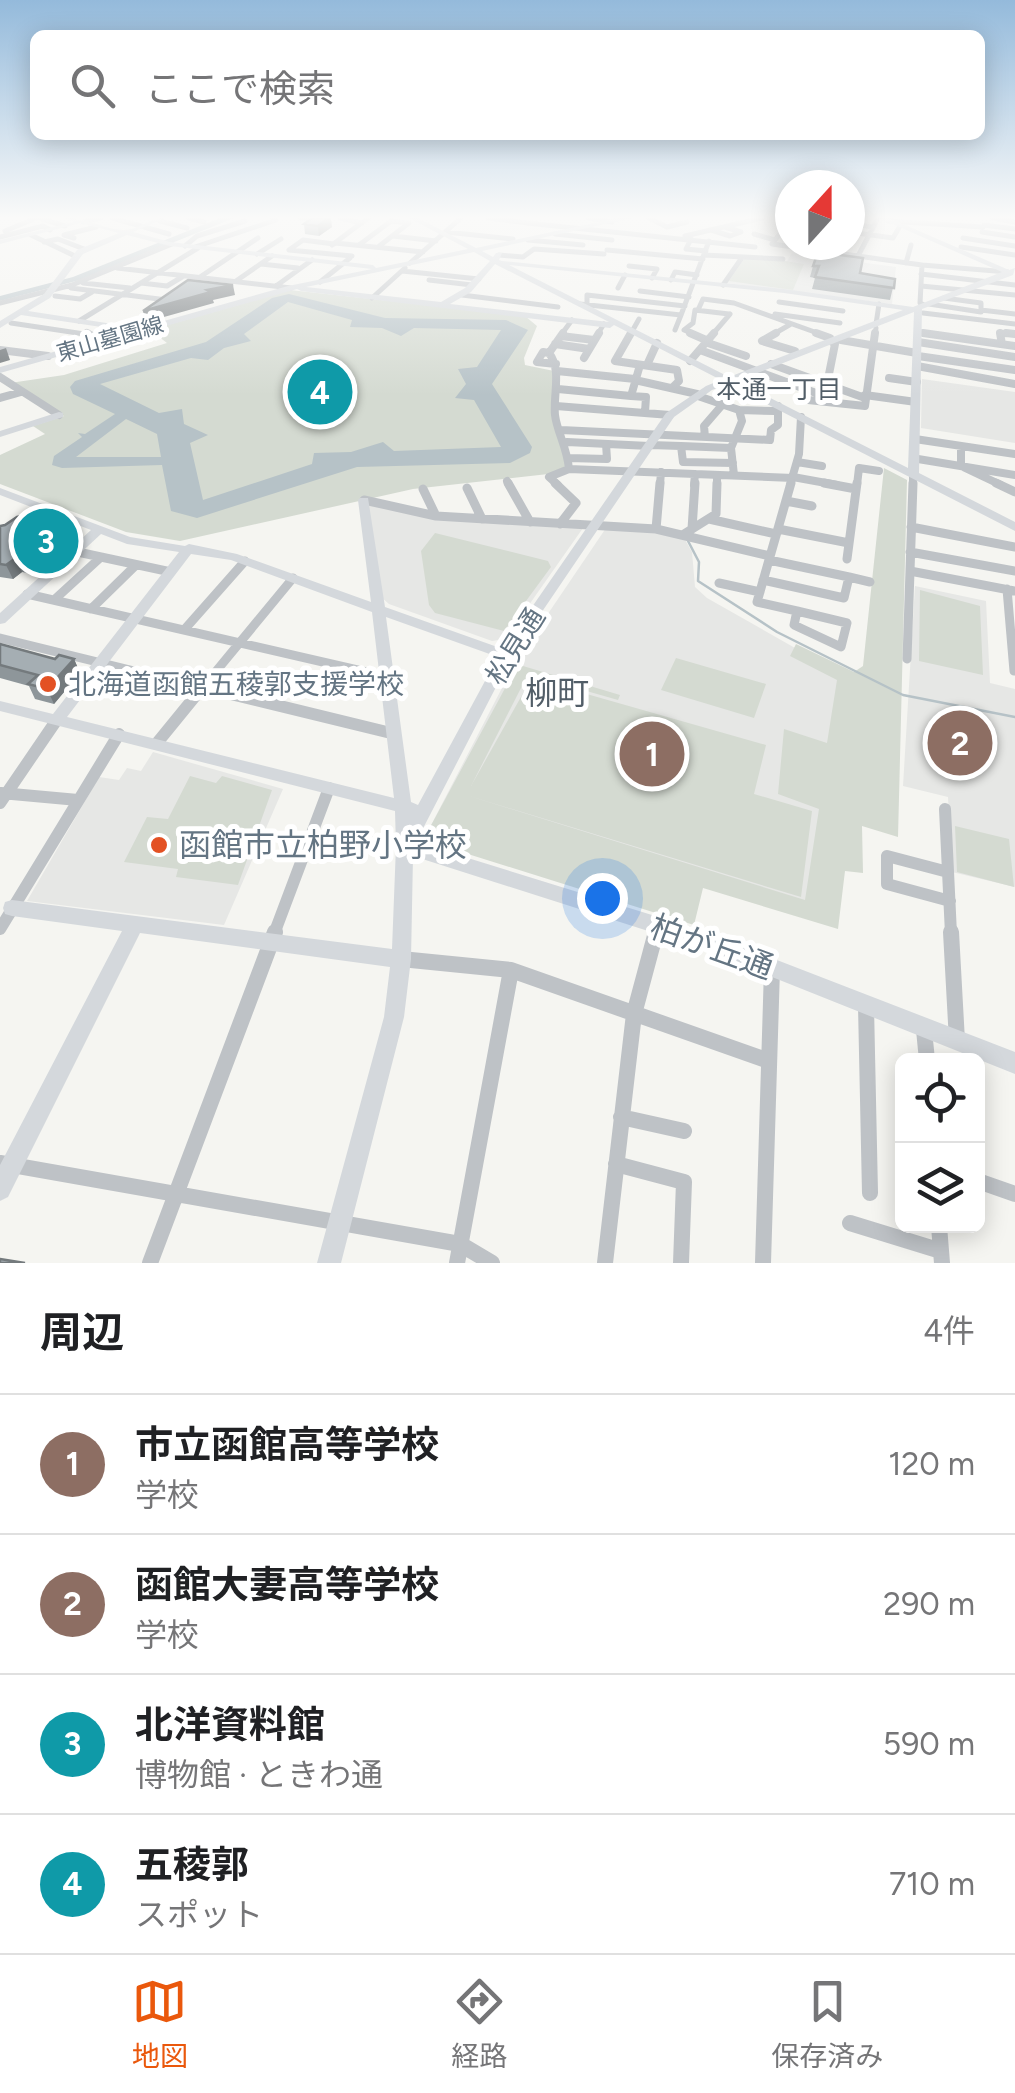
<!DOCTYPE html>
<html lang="ja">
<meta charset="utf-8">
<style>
body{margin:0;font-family:Figtree,"Noto Sans JP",sans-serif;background:#f2f2f2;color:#202124}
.controls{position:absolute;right:30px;bottom:30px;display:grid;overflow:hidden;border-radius:15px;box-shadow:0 5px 25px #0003}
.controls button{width:90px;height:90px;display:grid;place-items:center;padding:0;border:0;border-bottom:2px solid #e0e0e0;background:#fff;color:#202124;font:50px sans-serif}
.compass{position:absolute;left:775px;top:170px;width:90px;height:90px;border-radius:50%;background:#fff;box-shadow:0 5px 25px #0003;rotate:21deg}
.you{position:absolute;left:602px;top:898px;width:35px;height:35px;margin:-25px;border:8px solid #fff;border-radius:50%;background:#1a73e8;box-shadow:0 0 0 15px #1a73e833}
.badge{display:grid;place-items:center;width:65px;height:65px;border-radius:50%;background:#ea580c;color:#fff;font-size:32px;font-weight:700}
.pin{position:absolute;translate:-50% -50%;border:5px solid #fff;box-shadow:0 2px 10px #0006}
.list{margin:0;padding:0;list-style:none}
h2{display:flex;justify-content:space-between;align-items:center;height:130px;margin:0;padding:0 40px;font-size:42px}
h2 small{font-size:32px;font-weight:400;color:#757577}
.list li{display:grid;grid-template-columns:65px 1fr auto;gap:30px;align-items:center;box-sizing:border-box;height:140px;padding:0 40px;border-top:2px solid #e0e0e0}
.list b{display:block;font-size:38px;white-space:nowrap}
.list p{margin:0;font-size:32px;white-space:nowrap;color:#757577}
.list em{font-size:32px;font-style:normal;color:#757577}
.icon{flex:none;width:55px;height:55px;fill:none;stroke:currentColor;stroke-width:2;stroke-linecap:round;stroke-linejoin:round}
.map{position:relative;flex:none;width:1015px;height:1263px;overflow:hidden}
.search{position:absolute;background:#fff;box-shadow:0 5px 25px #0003;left:30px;right:30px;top:30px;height:110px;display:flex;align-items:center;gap:25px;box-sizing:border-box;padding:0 35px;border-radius:15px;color:#757577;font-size:38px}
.sheet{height:690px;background:#fff}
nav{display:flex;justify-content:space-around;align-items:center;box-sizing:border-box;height:140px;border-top:2px solid #e0e0e0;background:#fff;font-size:28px;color:#757577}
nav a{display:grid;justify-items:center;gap:5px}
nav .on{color:#ea580c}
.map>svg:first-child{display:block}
.built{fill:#e6e7e5}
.green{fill:#d4dad1}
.water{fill:#b6c2c7;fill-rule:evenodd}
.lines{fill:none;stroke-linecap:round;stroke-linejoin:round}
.stream{stroke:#b6c2c7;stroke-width:2.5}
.street-far4{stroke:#bec2c6;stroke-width:5}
.street-far3{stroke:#bec2c6;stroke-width:8}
.street-far2{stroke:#bec2c6;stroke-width:9}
.street-far1{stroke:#bec2c6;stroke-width:12}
.street{stroke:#bec2c6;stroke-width:16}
.secondary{fill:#d4d8dc;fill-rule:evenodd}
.wall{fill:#8e969a}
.shaded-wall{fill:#747a7d}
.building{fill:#a5aeb3;stroke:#747a7d;stroke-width:2.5}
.poi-dot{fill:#e35123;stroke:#fff;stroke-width:4}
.labels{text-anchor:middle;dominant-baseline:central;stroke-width:10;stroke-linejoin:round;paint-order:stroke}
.far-street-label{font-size:22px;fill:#647583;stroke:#fff}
.far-neighbourhood-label{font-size:25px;fill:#525e68;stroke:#fff}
.street-label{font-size:28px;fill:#647583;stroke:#fff}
.poi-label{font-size:28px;fill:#647583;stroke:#fff;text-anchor:start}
.quarter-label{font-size:32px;fill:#525e68;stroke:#fff}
.near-poi-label{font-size:32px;fill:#647583;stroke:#fff;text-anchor:start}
.near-street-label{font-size:32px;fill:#647583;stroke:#fff}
</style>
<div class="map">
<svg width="1015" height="1263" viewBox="0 0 1015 1263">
<rect width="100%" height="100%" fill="#f5f5f1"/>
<!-- built -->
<path class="built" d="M792 253 896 267 892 304 727 283 743 259 787 261Z
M922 379 1015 392V443L921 428Z
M368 503 431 518 583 528 505 639 492 641 389 604 381 597Z
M606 528 683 536 692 552 695 587 707 598 848 678 814 916 701 883 428 831 516 661Z
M915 586 986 601 990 683 1015 689V887L952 872 948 797 903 786Z
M153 752 283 789 224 925 27 901 99 777 119 780 127 768 141 771Z"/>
<!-- green -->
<path class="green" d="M753 256 804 264 793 290 729 281 744 259Z
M290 290 525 316 537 326 524 358 525 365 554 371 553 420 565 443 566 472 413 489 180 541 126 532 0 484V455L45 434 33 426 64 416 10 383 64 375 167 343 150 330Z
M884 468 907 480 898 837 862 826 863 873 845 871 838 929 703 888 694 925 433 843 428 831 516 668 523 666 620 695 618 700 541 678 522 686 471 786 526 688 541 681 766 745 754 794 812 811 801 897 466 795 805 900 819 809 778 794 784 729 827 743 837 680 790 656 796 644 854 672 863 666Z
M435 533 548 561 551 567 504 631 435 613 429 605 421 551Z
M920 590 980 606 983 675 919 661Z
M676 658 766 684 754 718 661 690Z
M190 776 216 783 222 776 272 790 238 885 176 877 178 869 124 862 147 817 168 819Z
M955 826 1009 839 1014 887 957 872Z"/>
<!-- water -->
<path class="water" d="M220 218H234L80 280 0 301V296L73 277Z
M289 294 385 318 506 320 528 330 492 384 532 447 530 453 510 463 357 467 197 518 171 511 162 465 62 468 52 465 54 456 82 437 78 433 85 434 115 414 73 394 70 387 75 381 206 342 272 298ZM288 302 352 320 350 327 382 328 401 336 414 328 501 330 477 367 458 369 466 384 455 398 474 400 501 447 394 451 383 442 351 452 314 453 312 464 203 500 190 443 208 435 184 424 182 409 159 413 100 384 191 358 208 360 224 348 251 341 244 334ZM126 419 157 434 161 457H76Z"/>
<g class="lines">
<!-- stream -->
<path class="stream" d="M687 539 699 562 698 581 777 632 903 695 1015 717"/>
<!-- street-far4 -->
<path class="street-far4" d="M40 218 65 226
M112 218 141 226
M189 218 204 222
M301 218H323
M340 218 362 223
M488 218 528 223
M588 218 612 222
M649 218 667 227 687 222
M783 218 785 227 772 244 922 265
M993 218 1015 222
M160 221 187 228
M888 221 983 227
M83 222 101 218
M527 223 755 247
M850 223 872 227
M984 225 1015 229
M144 227 169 234
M711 230 730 236 741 232 725 227
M5 231 36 218
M446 232 513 239
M850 232 893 238 900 226
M982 232 1015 237
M555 234 612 240
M754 234 775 240
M31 235 75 256
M393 236 436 241
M685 236 762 218
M0 237 43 226 50 230
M74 238 64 235 96 227
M963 238 1015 246
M691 239 686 249 706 251
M528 240 583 245
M44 242 58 239 84 249
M335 243 423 252
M334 244 303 240 289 250 352 256
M332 245 368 218
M359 245 391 221 409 223 378 247
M185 246 197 236 245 221
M195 247 276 220 273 218
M961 247 1015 255
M607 250 703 259
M257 254 281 239
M499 255 523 257 534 249 604 254
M704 255 783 259
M858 256 877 220
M410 263 461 218
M906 263 911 245
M261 264 298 268
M629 266 657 269 652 278
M117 268 291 288
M402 271 479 279
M921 274 1015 285
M200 277 258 238
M429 280 472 285
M671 280 675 272 697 275
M236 281 272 256
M320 282 350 258
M83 283 130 288
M141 283 167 286 182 277
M723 285 741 259
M276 286 312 260
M921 286 1015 295
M71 288 167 300
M618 288 625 275
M640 291 689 297
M462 295 558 307
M55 296 80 299 92 292
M372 298 405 268
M944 298 981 303V312
M779 302 843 311
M0 303 72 285 172 244
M587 303V295L685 306
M580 304 681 315 709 241
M929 304 981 312
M924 305 920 303 922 265 1008 272
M698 310 703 299 734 303 823 335
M981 310 1015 314
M923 313 1015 324
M775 314 840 323
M79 321 198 248
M11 323 91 335
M876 324 879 304
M128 327 153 309
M675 330 681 315
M918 332 941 335
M561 335 572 320
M597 335 604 324
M630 335 639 319
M696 335 684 330 693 323 695 310 729 314
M712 335 730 314
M772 335 791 324
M875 335 876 328
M1001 335 1015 334"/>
<!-- street-far3 -->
<path class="street-far3" d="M87 333 101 341
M631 333 615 361 677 370 679 381 673 387
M690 333 706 340
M776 333 762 341 795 351
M816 333 830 338
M923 333 1015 346
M1000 333 1002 344
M1006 333 1015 334
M561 336 594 340
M841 340 917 353
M918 342 1015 357
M708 343 746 356
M555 344 589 349
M0 350 48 356
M700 350 816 393
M549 353 543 352 537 362 556 364
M918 356 1015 370
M584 358 599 333
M690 361 714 333
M771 364 865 398
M647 365 657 343
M917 366 1015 384
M557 371 635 379
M0 377 59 415
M889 378 917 382
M635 380 697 394
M827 384 835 344 831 341
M558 389 631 396 640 365
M695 395 739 410 742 421 731 448 734 475
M865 395 916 402
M631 396 646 397 645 412
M0 398 21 392
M808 400 865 406 875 333
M556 406 670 415
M739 410 775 411
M561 430 770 440 771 430 778 425V406
M705 437 704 426 723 404
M915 439 1015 454
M567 442 649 446
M650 445 681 446
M961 446V466L1001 485
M731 448 681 446 683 462 733 463
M568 458 607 459 606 444
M918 459 1015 475
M797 462 822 466
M569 469 793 478
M793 477 837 485
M507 481 509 485
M558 485 549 477 569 469C567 447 557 432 555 415 553 395 562 370 549 353L563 333
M660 485 661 472
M694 485 695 474
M717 485V475
M790 485 799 454 801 417
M857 485 859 468 879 471
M913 485V475"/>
<!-- street-far2 -->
<path class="street-far2" d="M508 483 530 522
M555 483 576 503 560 524
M791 483 757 602 797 611
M824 483 856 489
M913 483 910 571 1015 591
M996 483 1015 492
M467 488 482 519
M423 489 436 516
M364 500 436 516 656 529 770 556
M786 501 812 506
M709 519 776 534
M911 527 1015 547
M656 529 660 483
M692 529 695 483
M778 529 849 543
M684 534 716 514 717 483
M73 551 171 572
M910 552 1015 571
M847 559 857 483
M849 577 870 582
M763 580 844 598 849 577 769 560
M719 583 760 592
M1007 589 1014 671
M27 594 388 677
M54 600 101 557
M91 609 136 565
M797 611 847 623 841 647 794 625Z
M184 630 245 561
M0 638 175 681
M907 659 910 571
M208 681 293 578"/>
<!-- street-far1 -->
<path class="street-far1" d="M165 678 395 734
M157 743 210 678
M1 793 78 800
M0 803 56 721
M945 809 951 934
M948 872 887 856V884L950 901
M0 929 119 734
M274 934 329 788
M656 934 658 926"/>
<!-- street -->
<path class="street" d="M951 932 957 1041
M401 959 511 970 769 1061
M866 1006 870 1193
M924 1030 927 1060
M621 1117 684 1131
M0 1163 460 1244 492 1263
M616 1164 684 1182 681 1263
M978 1181 1015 1194
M850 1223 941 1251
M939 1226 942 1263
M150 1263 275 932
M457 1263 511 970
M605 1263 634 1014 656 932
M763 1263 772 969"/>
<!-- secondary -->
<path class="secondary" d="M65 218C86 218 107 230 124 230 138 230 150 218 165 218L133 232 170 242 373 265 376 268 468 249 409 218H418L476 248 618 218H633L482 251 493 257 496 253H502L499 260 502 261 784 289 913 307 1002 272 879 218H889L1009 270 1015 268 1013 275 922 309 919 473 1015 522V531L728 384 712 390 674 417 512 656 416 842 694 928 1015 1052V1074L692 945 413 856 411 959 404 1017 341 1263H317L384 1017 390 967 140 933 8 1197 0 1201V1165L122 931 12 916 5 914 3 908 5 902 12 900 392 949 396 846 395 811 0 711V701L53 714 179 552 127 544 101 534 5 623 0 624V613L91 530 0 495V488L130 537 185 546 189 544 237 554 371 602 358 500 360 498H368L385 607 503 649 666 413 706 386 721 380 614 325 610 328 301 291 297 289 0 373V367L128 331 21 315 0 328V321L44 294 77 250 119 233 80 223 0 244V240L74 222ZM127 235 170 246 372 269 288 286 139 328 28 311 50 298 83 254ZM474 252 490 261 465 288 441 302 306 287ZM495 264 609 322 450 304 471 292ZM509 265 784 293 903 310 729 377ZM914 312 908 468 737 381ZM191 554 231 560 372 612 394 798 67 717ZM386 617 498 657 418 805 411 802Z
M59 412 63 413V417L0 437V431Z"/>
</g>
<!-- wall -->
<path class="wall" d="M304 224 332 227 319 236 305 234Z
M813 266 895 279 890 300 812 289 815 278 810 277Z
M335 372 336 381 324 392 297 385 295 376Z
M720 385 743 387 741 396 732 400 719 394Z
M5 525 71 536 28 573 22 572 13 579 0 577V526Z
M0 644 55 659H74L80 673 54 704 35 699 29 686 0 678Z"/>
<!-- shaded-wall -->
<path class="shaded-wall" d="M328 218H331L332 227 319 236 318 226Z
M233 285 235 295 213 300 214 303 146 322 143 311 207 290Z
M6 348 10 360 0 363V350Z
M335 372 336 381 324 392 323 383Z
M743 387 741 396 732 400 733 390Z
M65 522 71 536 28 573 22 560Z
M16 558 22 572 13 579 6 565Z
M74 659 80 673 54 704 47 689Z"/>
<!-- building -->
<path class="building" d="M312 218H328L318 226 304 224Z
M818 252 863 258 860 273 895 279 894 288 815 277 819 266H813Z
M188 280 233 285 207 290 211 292 143 311Z
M308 367 335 372 323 383 295 376Z
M731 381 743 387 733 390 720 385Z
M40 512 65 522 22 560 16 558 6 565 0 564V526L5 525 17 517Z
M0 644 55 659 59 655 74 659 47 689 28 684 38 675 0 665Z
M0 1259 25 1263H0Z"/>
<!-- sky -->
<linearGradient id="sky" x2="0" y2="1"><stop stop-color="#94badb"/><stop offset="0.55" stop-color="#fafaf9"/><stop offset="1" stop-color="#fafaf9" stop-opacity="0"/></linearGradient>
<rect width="1015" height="395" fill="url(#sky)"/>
<!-- markers -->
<g class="poi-dot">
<circle cx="48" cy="684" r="10"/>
<circle cx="159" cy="845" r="10"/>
</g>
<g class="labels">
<!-- far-street labels -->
<g class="far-street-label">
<text transform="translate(110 339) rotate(-16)">東山墓園線</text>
</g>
<!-- far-neighbourhood labels -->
<g class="far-neighbourhood-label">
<text x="779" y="389">本通一丁目</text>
</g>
<!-- street labels -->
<g class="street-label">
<text transform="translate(515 646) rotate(-58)">松見通</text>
</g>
<!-- poi labels -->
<g class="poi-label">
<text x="68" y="684">北海道函館五稜郭支援学校</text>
</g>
<!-- quarter labels -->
<g class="quarter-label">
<text x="557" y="693">柳町</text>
</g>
<!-- near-poi labels -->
<g class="near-poi-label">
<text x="179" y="845">函館市立柏野小学校</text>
</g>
<!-- near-street labels -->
<g class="near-street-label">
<text transform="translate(712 947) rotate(20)">柏が丘通</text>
</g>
</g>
</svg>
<div class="controls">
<button><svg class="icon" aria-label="locate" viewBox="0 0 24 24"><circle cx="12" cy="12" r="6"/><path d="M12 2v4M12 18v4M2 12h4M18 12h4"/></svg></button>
<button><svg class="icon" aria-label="layers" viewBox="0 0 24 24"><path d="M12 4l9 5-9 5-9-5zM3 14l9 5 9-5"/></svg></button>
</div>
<svg class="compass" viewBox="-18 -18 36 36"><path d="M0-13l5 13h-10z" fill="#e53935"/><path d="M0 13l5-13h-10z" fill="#757577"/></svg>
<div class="you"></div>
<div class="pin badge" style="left:652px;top:754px;background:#8d6e63">1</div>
<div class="pin badge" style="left:960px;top:743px;background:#8d6e63">2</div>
<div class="pin badge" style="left:46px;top:541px;background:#0f9aa8">3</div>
<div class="pin badge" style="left:320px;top:392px;background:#0f9aa8">4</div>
<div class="search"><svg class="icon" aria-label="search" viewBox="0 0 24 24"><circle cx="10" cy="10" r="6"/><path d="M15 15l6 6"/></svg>ここで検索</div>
</div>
<section class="sheet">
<h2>周辺<small>4件</small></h2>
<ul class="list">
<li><span class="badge" style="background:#8d6e63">1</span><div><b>市立函館高等学校</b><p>学校</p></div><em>120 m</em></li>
<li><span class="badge" style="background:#8d6e63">2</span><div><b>函館大妻高等学校</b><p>学校</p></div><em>290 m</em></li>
<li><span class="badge" style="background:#0f9aa8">3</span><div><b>北洋資料館</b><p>博物館 · ときわ通</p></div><em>590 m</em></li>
<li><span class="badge" style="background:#0f9aa8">4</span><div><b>五稜郭</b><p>スポット</p></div><em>710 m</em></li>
</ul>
</section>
<nav>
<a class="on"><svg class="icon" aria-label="map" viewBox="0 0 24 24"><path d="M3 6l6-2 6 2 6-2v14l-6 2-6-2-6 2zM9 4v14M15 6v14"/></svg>地図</a>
<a><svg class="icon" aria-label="directions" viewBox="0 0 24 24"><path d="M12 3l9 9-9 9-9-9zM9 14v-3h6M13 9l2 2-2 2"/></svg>経路</a>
<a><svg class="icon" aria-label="saved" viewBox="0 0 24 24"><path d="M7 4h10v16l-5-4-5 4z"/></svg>保存済み</a>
</nav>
